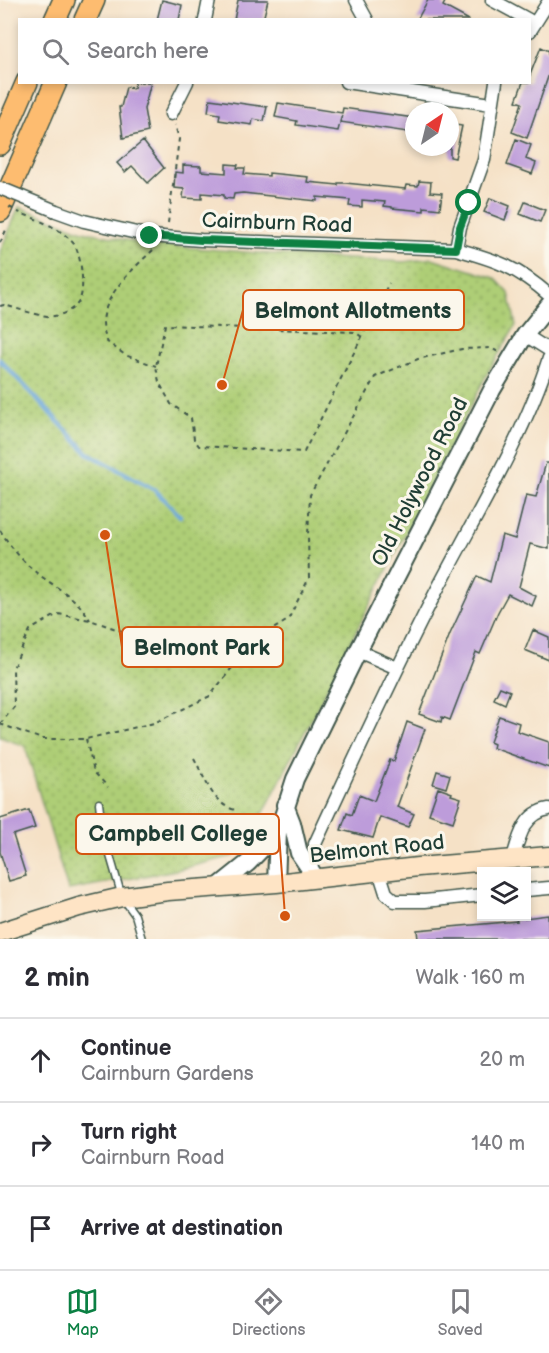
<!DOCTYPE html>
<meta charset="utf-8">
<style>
body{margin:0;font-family:"Balsamiq Sans",sans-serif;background:#f7f7f7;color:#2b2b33}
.controls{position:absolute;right:18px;bottom:18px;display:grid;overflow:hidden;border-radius:0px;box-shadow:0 3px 9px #0003}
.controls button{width:54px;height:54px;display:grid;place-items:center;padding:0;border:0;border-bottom:2px solid #e1e1e2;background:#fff;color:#2b2b33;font:30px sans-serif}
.compass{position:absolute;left:405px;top:102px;width:54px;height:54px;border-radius:50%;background:#fff;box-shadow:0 3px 9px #0003;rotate:35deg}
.stop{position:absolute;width:18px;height:18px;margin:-14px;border:4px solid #0b8043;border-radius:50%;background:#fff}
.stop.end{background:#0b8043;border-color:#fff;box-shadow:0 2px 6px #0008}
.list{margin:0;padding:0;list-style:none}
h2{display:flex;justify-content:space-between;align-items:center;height:78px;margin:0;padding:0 24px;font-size:26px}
h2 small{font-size:20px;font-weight:400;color:#7c7c81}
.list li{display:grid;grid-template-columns:39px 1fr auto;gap:18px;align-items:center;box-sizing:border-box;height:84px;padding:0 24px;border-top:2px solid #e1e1e2}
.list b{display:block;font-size:22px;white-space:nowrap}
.list p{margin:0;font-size:20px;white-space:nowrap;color:#7c7c81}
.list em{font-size:20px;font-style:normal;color:#7c7c81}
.icon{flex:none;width:33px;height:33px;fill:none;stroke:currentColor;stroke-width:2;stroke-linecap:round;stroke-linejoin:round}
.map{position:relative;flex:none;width:549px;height:939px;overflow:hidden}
.search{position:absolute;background:#fff;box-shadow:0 3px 9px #0003;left:18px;right:18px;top:18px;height:66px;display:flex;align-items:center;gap:15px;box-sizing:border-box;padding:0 21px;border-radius:0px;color:#7c7c81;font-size:22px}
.sheet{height:330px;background:#fff}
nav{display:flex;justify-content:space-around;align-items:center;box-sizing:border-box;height:84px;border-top:2px solid #e1e1e2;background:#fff;font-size:16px;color:#7c7c81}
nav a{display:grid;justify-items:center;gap:3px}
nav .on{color:#0b8043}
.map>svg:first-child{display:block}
.park{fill:url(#park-dots);stroke:#668655;stroke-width:1.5}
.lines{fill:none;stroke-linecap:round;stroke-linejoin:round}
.stream{stroke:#6ba7dc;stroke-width:4.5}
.building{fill:#bd9cda}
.service-casing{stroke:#3f564a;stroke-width:9}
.minor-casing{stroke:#3f564a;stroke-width:15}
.tertiary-casing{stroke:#3f564a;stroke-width:20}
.secondary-casing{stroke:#3f564a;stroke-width:21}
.trunk-casing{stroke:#3f564a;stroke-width:24}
.path{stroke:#3f564a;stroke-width:2;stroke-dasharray:4.5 4.5;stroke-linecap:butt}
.service{stroke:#fff;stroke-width:6}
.minor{stroke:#fff;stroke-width:12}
.tertiary{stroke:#fff;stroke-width:16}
.secondary{stroke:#fee4c5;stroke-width:18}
.trunk{stroke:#fdbc6f;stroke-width:21}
.minor-bridge-casing{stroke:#3f564a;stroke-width:15;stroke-linecap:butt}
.path-bridge{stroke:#3f564a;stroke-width:2;stroke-dasharray:4.5 4.5;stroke-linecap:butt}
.minor-bridge{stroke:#fff;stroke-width:12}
.route{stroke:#0b8043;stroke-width:8}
.labels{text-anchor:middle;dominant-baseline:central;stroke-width:6;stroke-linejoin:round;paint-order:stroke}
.street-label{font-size:21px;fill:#1f3d34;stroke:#fbf7ec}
.leader{fill:none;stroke:#d45610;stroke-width:2}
.callout-dot{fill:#d45610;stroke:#fbf7ec;stroke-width:2}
.callout{fill:#fbf7ec;stroke:#d45610;stroke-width:2}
.callout-label{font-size:22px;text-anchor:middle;font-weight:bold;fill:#1f3d34}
</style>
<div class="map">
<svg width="549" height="939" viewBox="0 0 549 939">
<defs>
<pattern id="park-dots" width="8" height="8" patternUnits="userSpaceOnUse" patternTransform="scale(1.5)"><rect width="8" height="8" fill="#aece76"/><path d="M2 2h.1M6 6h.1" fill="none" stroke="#8da862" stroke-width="1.8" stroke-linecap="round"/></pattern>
</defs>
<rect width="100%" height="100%" fill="#fbf7ec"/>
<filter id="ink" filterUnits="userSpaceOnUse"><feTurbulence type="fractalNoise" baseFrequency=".0167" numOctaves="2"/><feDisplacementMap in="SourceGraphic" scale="12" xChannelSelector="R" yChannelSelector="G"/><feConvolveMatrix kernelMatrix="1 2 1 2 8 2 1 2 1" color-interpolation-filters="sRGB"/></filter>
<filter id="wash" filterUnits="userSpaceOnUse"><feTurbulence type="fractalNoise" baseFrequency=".008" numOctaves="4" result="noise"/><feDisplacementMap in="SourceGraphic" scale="24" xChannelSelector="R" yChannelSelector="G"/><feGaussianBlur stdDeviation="1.35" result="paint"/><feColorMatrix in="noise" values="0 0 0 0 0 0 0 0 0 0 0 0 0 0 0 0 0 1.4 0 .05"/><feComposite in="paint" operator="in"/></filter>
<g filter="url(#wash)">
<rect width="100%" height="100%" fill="#f5e1c6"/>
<!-- park -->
<path class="park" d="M19 207 83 231 145 244 296 256 404 262 432 258 495 278 509 293 516 325 488 372 261 818 252 845 233 856 176 870 68 890 25 746 0 737V252Z"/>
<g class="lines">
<!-- stream -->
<path class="stream" d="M0 360 88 453 155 490 180 516"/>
</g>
<g id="blocks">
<!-- building -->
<path class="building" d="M162 0 182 5 179 20H157Z
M238 0H268L263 20H234Z
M428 0H446L443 6 469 20H417Z
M541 47 549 51V74L527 138 512 132 522 103 516 101 523 82H530V75Z
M135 82H151L144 109 148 132 123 138 119 107H121L126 87 134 88Z
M210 99 267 107 264 121 253 119 252 125 219 120 220 114 208 112Z
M278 103 342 113 343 108 414 118V133L340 122 342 115 338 131 296 125 297 121 275 117Z
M450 124 462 126 455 158 450 157Z
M516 139 531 145 526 159 536 163 532 174 507 165Z
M143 141 164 168 148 183 132 166 125 172 117 163Z
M226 164 238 165 237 168H245L244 174 269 176V173L308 177 307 182 338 185V183H345L405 189 406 185 418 186 419 181 431 182 430 192 442 193 440 209 424 207V211L392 208V207L384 206 385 202 362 200V207L349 206 350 200 317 197V201L243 193 234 194 233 199 224 198V195L202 193V199L183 198 184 189 174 188 175 172 183 173V165L201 166V171L226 173Z
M490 198 510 206 505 220 484 212Z
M525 202 545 210 540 222 520 214Z
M546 463H549V549L530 544 519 587 536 596 532 606 508 594 498 612 480 654 476 652 450 720 442 717 441 722 419 714 450 634 477 576 490 582 502 535 515 539 526 495 536 497Z
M533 630 549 637V660L525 650Z
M500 687 510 691 505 704 494 699Z
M499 716 519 723 517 731 549 742V768L493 748 494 744 490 742Z
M407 722 425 729 397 807 414 814 408 827 380 817 373 838 341 830 347 813 352 815 359 795 374 801 390 760 394 761Z
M437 771 450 775 446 788 433 784Z
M438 788 452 793 451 795 461 798 453 822 429 814Z
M29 810 35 828 13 835 26 876 9 881 0 852V819Z
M548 915 549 939H418L417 930 517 921 516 919Z"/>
</g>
</g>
<g filter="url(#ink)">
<use href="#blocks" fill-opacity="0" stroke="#3f564a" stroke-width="1.5"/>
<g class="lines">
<defs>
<path id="service" d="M99 803 102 828 122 897 135 915 142 939"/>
<path id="minor" d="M356 0 367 20
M492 0 529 20
M205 20 209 0
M530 31 549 1
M346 82 491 104
M171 114 187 82
M56 211 84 221 150 236 201 240 456 249C496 260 517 267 549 295
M456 249 460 227 484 160 496 82
M525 335 549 350
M358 651 397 668
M315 844C355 758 394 672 438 588 476 515 524 436 549 358
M513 858C519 837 524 813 549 809
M379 871 386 893 395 901H425L482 895
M526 890 549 888"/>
<path id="tertiary" d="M285 805 292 823 299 853 316 878
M276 883 278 832 295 779 358 651 492 390 525 335 549 305
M218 887 248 863 278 832"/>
<path id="secondary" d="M0 932 79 907 122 897 168 891 276 883 418 867 549 856"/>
<path id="trunk" d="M55 20 64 0
M85 20 94 0
M0 144 27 82
M0 211 56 82"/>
</defs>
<!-- service casing -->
<use href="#service" class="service-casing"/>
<!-- minor casing -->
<use href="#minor" class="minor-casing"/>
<!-- tertiary casing -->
<use href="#tertiary" class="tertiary-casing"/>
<!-- secondary casing -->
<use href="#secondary" class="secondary-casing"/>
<!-- trunk casing -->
<use href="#trunk" class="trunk-casing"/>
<!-- path -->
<path class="path" d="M168 223 179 139 175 125
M0 243 7 228
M153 250C133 269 105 293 103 322 103 328 105 335 106 341L125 355 156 366
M0 306 4 305C16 308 43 318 54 316 63 315 77 308 80 299 85 288 81 254 74 244 60 227 38 220 18 212
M362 337 355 332 165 325 156 366 159 382 171 404 191 418 194 439 199 446 304 452 389 283
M0 530C8 543 18 556 30 567 50 586 76 594 90 620
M0 724 42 739H86L154 723 210 696 252 642 288 620 309 578 308 535 310 495 375 377 418 359 462 349 490 348 499 352
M0 724 14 707 13 668 30 630 58 614 90 620 157 643 208 648 252 642
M86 739 94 772 108 787
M194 758C204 776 213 806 236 810"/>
<!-- service -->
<use href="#service" class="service"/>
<!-- minor -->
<use href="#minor" class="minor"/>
<!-- tertiary -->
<use href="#tertiary" class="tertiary"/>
<!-- secondary -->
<use href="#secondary" class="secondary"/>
<!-- trunk -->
<use href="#trunk" class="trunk"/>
<defs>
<path id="minor-bridge" d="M0 188 56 211"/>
</defs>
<!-- minor-bridge casing -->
<use href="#minor-bridge" class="minor-bridge-casing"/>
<!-- path-bridge -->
<path class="path-bridge" d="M9 207 17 211"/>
<!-- minor-bridge -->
<use href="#minor-bridge" class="minor-bridge"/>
</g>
</g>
<g class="lines" filter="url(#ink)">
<!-- route -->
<path class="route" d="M150 236 201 240 456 249 460 227 469 203"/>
</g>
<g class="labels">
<!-- street labels -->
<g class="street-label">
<text transform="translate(277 223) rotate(2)">Cairnburn Road</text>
<text transform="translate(420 482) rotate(-63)">Old Holywood Road</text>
<text transform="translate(377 849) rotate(-6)">Belmont Road</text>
</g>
</g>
<!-- callouts -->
<path class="leader" d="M222 385L243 310M105 535L122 647M285 916L279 834"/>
<g class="callout-dot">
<circle cx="222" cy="385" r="6"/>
<circle cx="105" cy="535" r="6"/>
<circle cx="285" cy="916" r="6"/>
</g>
<g class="callout">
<rect x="243" y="290" width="221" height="40" rx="6"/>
<rect x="122" y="627" width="161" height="40" rx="6"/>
<rect x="76" y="814" width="203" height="40" rx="6"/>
</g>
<g class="callout-label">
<text x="353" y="318">Belmont Allotments</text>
<text x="202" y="655">Belmont Park</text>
<text x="178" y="841">Campbell College</text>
</g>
</svg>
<div class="controls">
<button><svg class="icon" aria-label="layers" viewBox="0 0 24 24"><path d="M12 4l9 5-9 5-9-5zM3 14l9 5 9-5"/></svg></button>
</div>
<svg class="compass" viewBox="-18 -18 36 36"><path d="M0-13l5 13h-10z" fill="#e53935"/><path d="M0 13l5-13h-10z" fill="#7c7c81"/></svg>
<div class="stop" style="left:469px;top:203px"></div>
<div class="stop end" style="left:150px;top:236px"></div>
<div class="search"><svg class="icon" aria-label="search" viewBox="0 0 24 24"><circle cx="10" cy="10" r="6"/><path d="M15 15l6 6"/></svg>Search here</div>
</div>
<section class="sheet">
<h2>2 min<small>Walk · 160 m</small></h2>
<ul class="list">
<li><svg class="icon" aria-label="ahead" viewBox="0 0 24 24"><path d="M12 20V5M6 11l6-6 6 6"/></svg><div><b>Continue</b><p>Cairnburn Gardens</p></div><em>20 m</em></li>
<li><svg class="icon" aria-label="right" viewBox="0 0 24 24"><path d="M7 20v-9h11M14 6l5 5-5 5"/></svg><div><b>Turn right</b><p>Cairnburn Road</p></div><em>140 m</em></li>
<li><svg class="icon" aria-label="arrive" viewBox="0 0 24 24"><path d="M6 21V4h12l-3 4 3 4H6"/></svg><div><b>Arrive at destination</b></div></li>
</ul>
</section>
<nav>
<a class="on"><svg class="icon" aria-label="map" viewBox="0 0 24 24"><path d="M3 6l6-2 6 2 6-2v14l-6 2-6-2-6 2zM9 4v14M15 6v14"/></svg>Map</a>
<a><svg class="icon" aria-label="directions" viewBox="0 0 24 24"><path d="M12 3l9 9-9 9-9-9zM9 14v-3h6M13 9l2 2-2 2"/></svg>Directions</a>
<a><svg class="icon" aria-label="saved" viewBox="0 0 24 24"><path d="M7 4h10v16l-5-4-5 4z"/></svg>Saved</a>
</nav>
